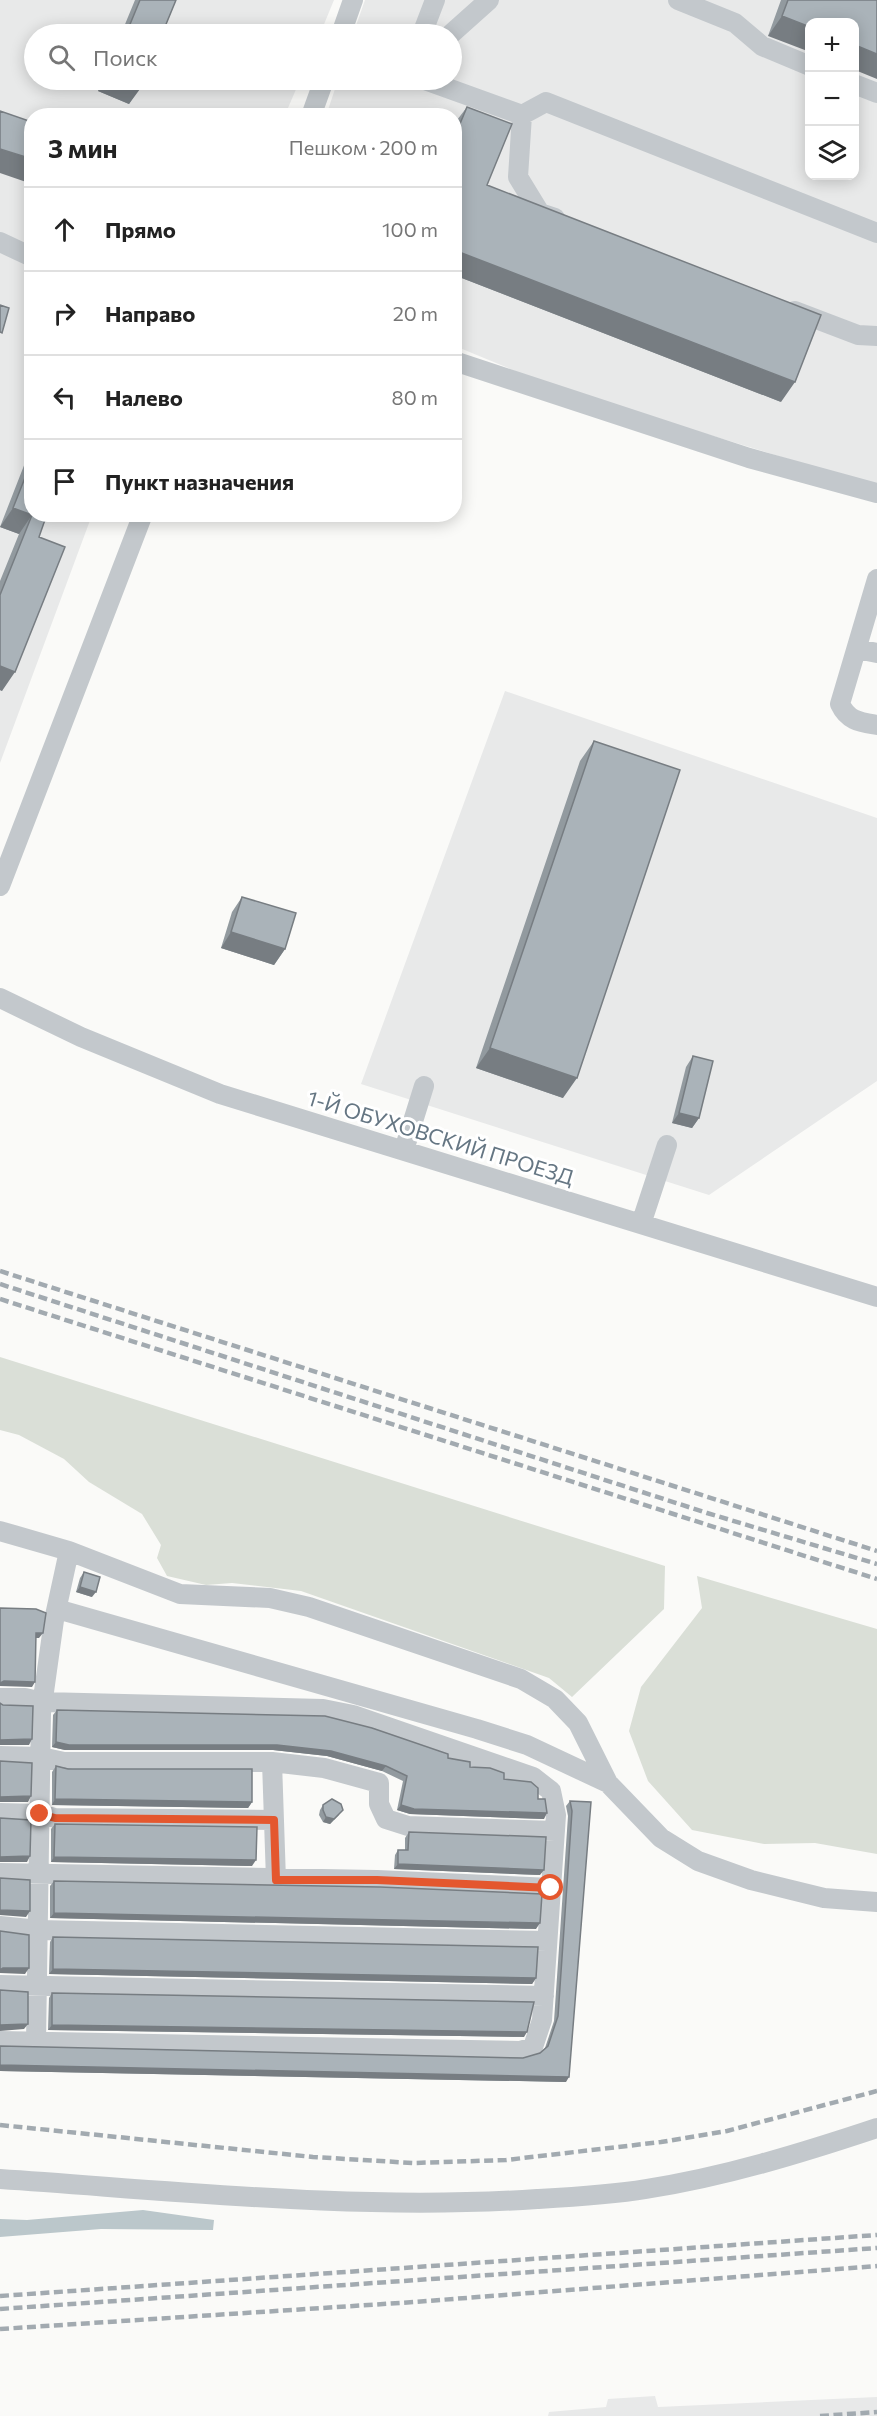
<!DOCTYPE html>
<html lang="ru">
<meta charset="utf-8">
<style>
body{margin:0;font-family:Commissioner,sans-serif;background:#f2f2f2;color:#222}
.controls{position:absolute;right:18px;top:18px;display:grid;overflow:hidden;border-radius:12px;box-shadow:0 3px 15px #0003}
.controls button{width:54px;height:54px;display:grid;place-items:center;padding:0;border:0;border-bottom:2px solid #e0e0e0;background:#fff;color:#222;font:30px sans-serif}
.stop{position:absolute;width:18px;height:18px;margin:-14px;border:4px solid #e4572e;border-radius:50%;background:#fff}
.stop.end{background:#e4572e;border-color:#fff;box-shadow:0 2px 6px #0008}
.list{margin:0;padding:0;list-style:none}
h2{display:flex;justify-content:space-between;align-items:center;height:78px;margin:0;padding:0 24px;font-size:26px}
h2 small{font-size:20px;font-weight:400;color:#767676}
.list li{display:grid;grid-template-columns:39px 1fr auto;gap:18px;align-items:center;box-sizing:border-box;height:84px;padding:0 24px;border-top:2px solid #e0e0e0}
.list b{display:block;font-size:22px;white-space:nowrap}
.list em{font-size:20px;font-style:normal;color:#767676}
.icon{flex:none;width:33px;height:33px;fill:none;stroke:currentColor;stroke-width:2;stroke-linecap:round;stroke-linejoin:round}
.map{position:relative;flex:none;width:877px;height:2416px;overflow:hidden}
.search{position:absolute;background:#fff;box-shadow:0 3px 15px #0003;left:24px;top:24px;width:438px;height:66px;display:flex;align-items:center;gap:15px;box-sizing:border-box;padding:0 21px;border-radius:33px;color:#767676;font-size:22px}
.panel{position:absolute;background:#fff;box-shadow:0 3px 15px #0003;left:24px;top:108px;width:438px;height:414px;border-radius:24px}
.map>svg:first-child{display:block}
.built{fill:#e8e9e9;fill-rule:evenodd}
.green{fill:#dadfd7}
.water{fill:#bbc7cb}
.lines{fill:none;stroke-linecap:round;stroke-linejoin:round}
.minor{stroke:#c3c8cc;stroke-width:20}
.rail{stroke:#a2aab0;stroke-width:4.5;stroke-dasharray:9 4.5;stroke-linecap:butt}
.wall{fill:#929a9f}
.shaded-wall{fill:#777d82}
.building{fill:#aab3b9;stroke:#777d82;stroke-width:1.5}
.route{stroke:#e4572e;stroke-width:8}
.labels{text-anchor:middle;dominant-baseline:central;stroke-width:6;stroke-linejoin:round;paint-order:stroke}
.street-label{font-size:21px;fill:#657683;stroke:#fff}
</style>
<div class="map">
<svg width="877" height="2416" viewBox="0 0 877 2416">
<rect width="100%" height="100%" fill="#fafaf8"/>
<!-- built -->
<path class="built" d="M0 0H334L320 34H34V80H300L285 115 32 116V514L92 515 0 763Z
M365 0H877V486L556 388 455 346 454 116H326L338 80H452V34H353ZM810 22H854V176H810Z
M505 691 877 818V1081L709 1195 361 1084Z
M655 2396 658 2407 877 2397V2416H548L549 2412 606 2407 608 2399Z"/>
<!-- green -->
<path class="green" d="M0 1357 665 1566 664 1609 572 1697 549 1678 301 1591 232 1583 206 1585 167 1576 157 1558 161 1545 142 1514 89 1482 64 1459 19 1435 0 1430Z
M697 1576 877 1629V1854L815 1843 764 1844 692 1830 648 1781 629 1731 641 1687 702 1608Z"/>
<!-- water -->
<path class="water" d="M143 2210 214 2220 213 2230 101 2229 0 2237V2219L27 2220Z"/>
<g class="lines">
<!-- minor -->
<path class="minor" d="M678 0 735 23 762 46 810 66
M341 34 353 0
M422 34 435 0
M451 34 489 0
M425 80 522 115 546 102 877 233
M854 84 877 93
M522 115 518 177 540 213 555 218
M311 116 324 80
M0 242 32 257
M795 311 858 335 877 336
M454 361 749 458 877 493
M877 579 840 704C848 721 860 722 877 725
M857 649 877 653
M0 886 143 514
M0 998 81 1037 220 1094 877 1297
M404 1150 424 1086
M641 1224 667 1145
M0 1531 69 1551 180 1594 270 1598 309 1607 521 1679 555 1699 578 1723 608 1783 661 1838 698 1861 751 1880 824 1898 877 1902
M57 1609 477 1729 527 1745 608 1783
M0 1698H25L43 1702 323 1709 353 1715 533 1777 551 1791 556 1815 542 2020 533 2047 520 2051 0 2041
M0 1756 41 1757 64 1762H272L324 1768 379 1783V1804L386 1819 408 1826 555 1831
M272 1762 276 1880
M0 1813 41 1814 55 1818 274 1820
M0 1873 377 1880 551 1888
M0 1926 39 1930 547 1941
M0 1985 544 1996
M36 2042 41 1713 54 1620 69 1551
M0 2179C178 2191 359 2211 537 2199 573 2197 610 2195 646 2189 724 2177 802 2153 877 2128"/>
<!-- rail -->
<path class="rail" d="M0 1271 877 1551
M0 1284 707 1513 877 1564
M0 1299 877 1579
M0 2125 313 2157 413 2163 506 2160 661 2142 727 2131 877 2091
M0 2296 877 2235
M0 2309 877 2248
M0 2329 414 2302 877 2266
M820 2416 877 2412"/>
</g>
<!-- wall -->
<path class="wall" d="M135 0H176L162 34H121Z
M781 0H877L768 36Z
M103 80H144L129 104 98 91Z
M467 107 487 185 781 402 454 275V124Z
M32 445V514L39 537 2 691 0 690V581L19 534 0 527Z
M594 741 563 1098 476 1068 580 761Z
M242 897 285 949 274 965 221 948 232 912Z
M693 1056 699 1118 692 1128 672 1123 686 1067Z
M84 1572 92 1597 76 1592 80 1578Z
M57 1710 448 1758 470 1767 504 1779 538 1799 544 1819 410 1814 397 1810 403 1781 382 1771 327 1756 273 1750H65L52 1747 53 1715Z
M56 1766 252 1802 248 1808 52 1805V1772Z
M570 1801 591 1802 566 2082 0 2071V2046L523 2058 540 2053 545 2048 554 2021 568 1816 566 1806Z
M323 1805 339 1815 330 1824 323 1822 319 1815 320 1810Z
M55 1824 252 1866 51 1862V1829Z
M409 1832 540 1875 394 1869 395 1855 398 1850H405V1838Z
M54 1881 536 1929 50 1918V1886Z
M53 1937 536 1978 532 1984 49 1974 50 1942Z
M52 1993 524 2037 48 2030 49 1998Z"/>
<!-- shaded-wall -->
<path class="shaded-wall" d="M782 16 810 27V52L768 36Z
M855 45 877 54V79L855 70Z
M106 80H118L140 89 129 104 98 91Z
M0 149 32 159V184L0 173Z
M454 250 795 382 781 402 454 275Z
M13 508 32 515 19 534 0 527Z
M0 666 15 672 2 691 0 690Z
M231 932 285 949 274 965 221 948Z
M490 1048 577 1078 563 1098 476 1068Z
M679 1113 699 1118 692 1128 672 1123Z
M80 1587 96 1592 92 1597 76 1592Z
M36 1633H43L39 1638H32Z
M4 1681 35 1682 32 1687 0 1686V1683Z
M32 1739 29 1745H0V1740Z
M56 1742 277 1745 331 1751 386 1766 382 1771 327 1756 273 1750H65L52 1747Z
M31 1796 28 1802H0V1797Z
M55 1799 252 1802 248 1808 52 1805Z
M401 1805 547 1813 544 1819 410 1814 397 1810Z
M343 1810 330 1824 323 1822 326 1817Z
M30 1856 27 1862H0V1857Z
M54 1857 256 1860 252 1866 51 1862Z
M398 1864 544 1870 540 1875 394 1869Z
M0 1910 30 1911 26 1917 0 1915Z
M54 1913 540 1923 536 1929 50 1918Z
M3 1968H29L25 1974 0 1973V1970Z
M53 1969 536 1978 532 1984 49 1974Z
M28 2024 24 2029 0 2031V2025Z
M52 2025 527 2032 524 2037 48 2030Z
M0 2065 569 2077 566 2082 0 2071Z"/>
<!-- building -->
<path class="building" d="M140 0H176L162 34H126Z
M788 0H877V54L855 45V22H810V27L782 16Z
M118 80H144L140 89Z
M467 107 512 124 487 185 821 315 795 382 454 250V138Z
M0 111 32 122V159L0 149Z
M0 305 9 308 2 333 0 332Z
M32 460V514H47L39 537 65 547 15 672 0 666V595L32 515 13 508Z
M594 741 680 770 577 1078 490 1048Z
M242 897 296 913 285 949 231 932Z
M693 1056 713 1061 699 1118 679 1113Z
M84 1572 100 1577 96 1592 80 1587Z
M0 1608 36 1609 46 1613 43 1633H36L35 1682 4 1681 0 1683Z
M0 1703 3 1705 33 1706 32 1739 0 1740Z
M57 1710 325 1716 372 1728 448 1754V1758L470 1762V1767L490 1768 504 1773V1779L531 1782 538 1788V1799H545L547 1813 414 1809 401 1805 407 1776 386 1766 331 1751 277 1745H69L56 1742Z
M0 1761 32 1763 31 1796 0 1797Z
M56 1766 68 1769H252V1802L55 1799Z
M332 1799 341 1804 343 1810 334 1819 326 1817 323 1810V1805Z
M570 1801 591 1802 569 2077 0 2065V2046L523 2058 540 2053 548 2046 558 2016 572 1811Z
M0 1818 31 1820 30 1856 0 1857Z
M55 1824 257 1827 256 1860 54 1857Z
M409 1832 546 1837 544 1870 398 1864V1850H408Z
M0 1878 30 1880V1911L0 1910Z
M54 1881 380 1887 542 1894 540 1923 54 1913Z
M0 1931 29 1935V1968H3L0 1970Z
M53 1937 538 1947 536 1978 53 1969Z
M0 1990 28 1992V2024L0 2025Z
M52 1993 534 2002 527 2032 52 2025Z"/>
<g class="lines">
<!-- route -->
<path class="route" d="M40 1814 55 1818 274 1820 276 1880H377L551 1888"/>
</g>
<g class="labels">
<!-- street labels -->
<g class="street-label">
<text transform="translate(441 1137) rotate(17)">1-Й ОБУХОВСКИЙ ПРОЕЗД</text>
</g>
</g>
</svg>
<div class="controls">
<button>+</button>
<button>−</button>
<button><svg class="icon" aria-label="layers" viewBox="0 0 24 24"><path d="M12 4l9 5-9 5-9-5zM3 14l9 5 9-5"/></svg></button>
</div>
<div class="stop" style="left:551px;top:1888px"></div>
<div class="stop end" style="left:40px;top:1814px"></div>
<div class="search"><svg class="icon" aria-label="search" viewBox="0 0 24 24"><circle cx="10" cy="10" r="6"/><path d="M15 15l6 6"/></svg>Поиск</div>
<section class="panel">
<h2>3 мин<small>Пешком · 200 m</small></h2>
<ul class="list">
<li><svg class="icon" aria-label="ahead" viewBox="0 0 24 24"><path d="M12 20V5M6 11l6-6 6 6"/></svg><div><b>Прямо</b></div><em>100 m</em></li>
<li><svg class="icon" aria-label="right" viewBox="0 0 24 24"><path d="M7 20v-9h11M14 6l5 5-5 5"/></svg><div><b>Направо</b></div><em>20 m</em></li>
<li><svg class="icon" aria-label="left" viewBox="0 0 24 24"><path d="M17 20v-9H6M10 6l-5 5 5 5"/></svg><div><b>Налево</b></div><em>80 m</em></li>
<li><svg class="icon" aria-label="arrive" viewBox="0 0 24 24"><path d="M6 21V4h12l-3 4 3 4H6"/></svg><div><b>Пункт назначения</b></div></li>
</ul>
</section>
</div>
